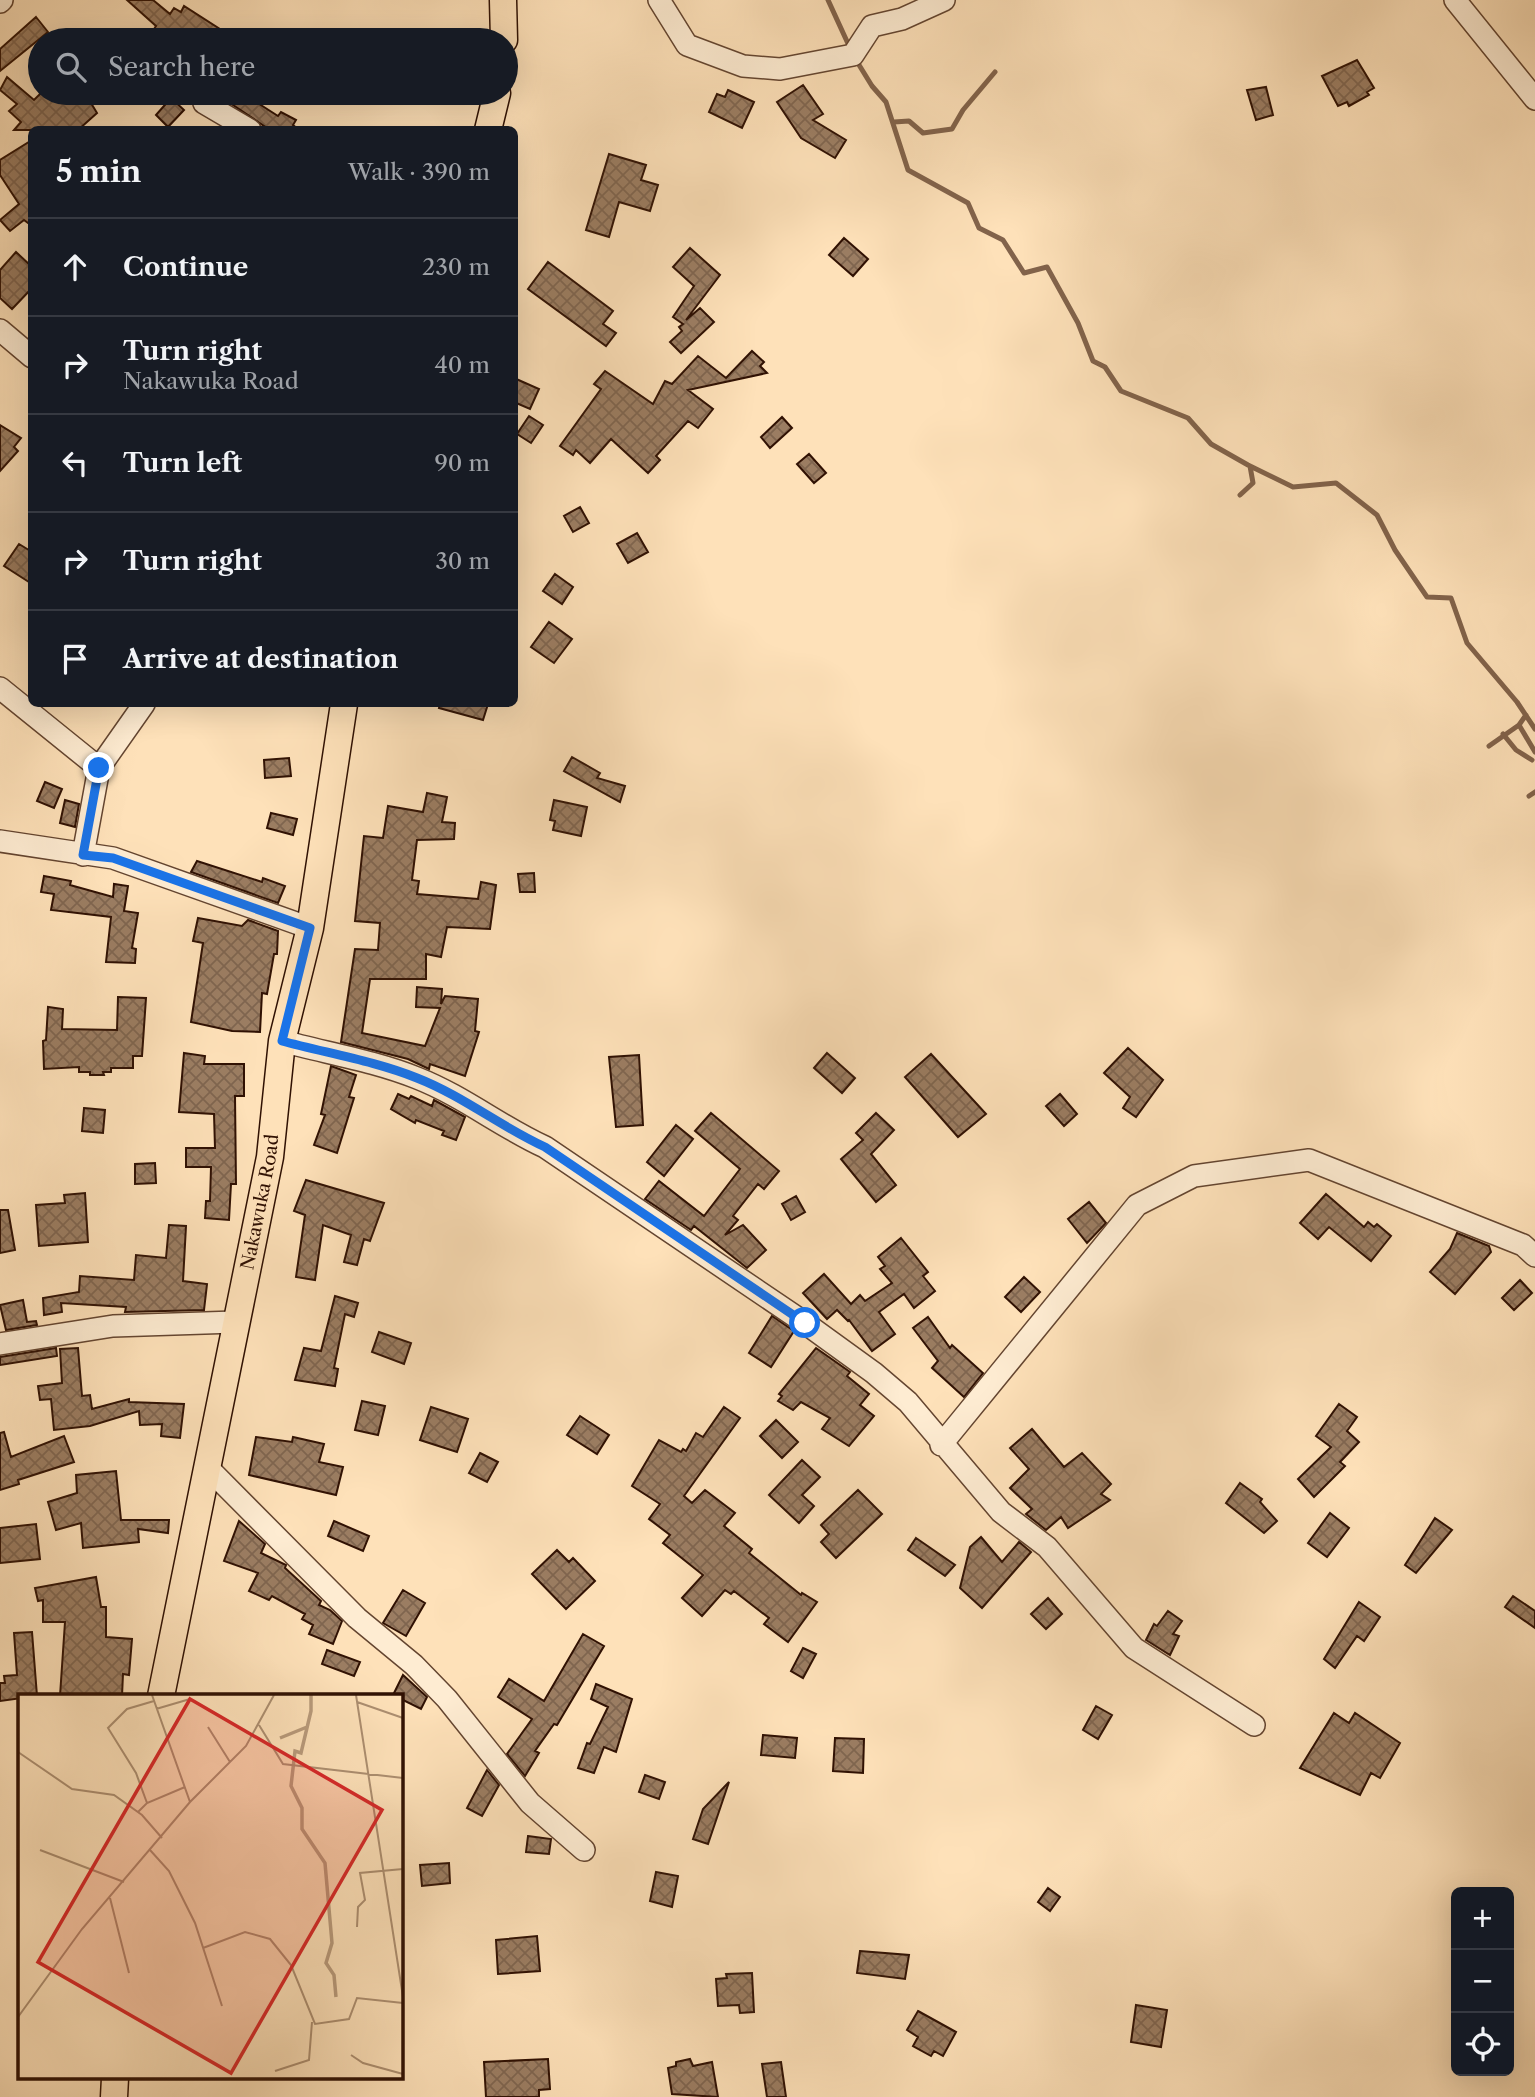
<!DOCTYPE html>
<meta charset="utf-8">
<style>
body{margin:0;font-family:"Libre Caslon Text",serif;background:#20242c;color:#f1f3f6}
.controls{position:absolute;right:21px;bottom:21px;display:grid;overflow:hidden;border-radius:10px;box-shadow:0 7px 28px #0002}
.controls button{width:63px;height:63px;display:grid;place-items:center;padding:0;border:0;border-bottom:2px solid #363941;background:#171b24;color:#f1f3f6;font:35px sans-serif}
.stop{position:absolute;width:21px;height:21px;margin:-16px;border:5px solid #1a73e8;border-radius:50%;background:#fff}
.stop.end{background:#1a73e8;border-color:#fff;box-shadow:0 2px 7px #0008}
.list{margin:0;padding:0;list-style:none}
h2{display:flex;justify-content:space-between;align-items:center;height:91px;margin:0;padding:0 28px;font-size:30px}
h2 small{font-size:23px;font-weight:400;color:#9ea1a6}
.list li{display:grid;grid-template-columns:46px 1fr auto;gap:21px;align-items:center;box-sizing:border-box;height:98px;padding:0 28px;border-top:2px solid #363941}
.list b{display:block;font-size:26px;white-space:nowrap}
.list p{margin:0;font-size:23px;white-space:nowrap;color:#9ea1a6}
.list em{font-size:23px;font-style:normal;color:#9ea1a6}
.icon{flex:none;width:38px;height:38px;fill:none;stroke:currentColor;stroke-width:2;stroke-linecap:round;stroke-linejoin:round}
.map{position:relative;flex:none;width:1535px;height:2097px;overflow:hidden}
.search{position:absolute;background:#171b24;box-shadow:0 7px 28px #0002;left:28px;top:28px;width:490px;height:77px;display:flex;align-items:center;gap:18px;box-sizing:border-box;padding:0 24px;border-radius:38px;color:#9ea1a6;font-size:26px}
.panel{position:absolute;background:#171b24;box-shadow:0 7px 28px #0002;left:28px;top:126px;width:490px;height:581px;border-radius:10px}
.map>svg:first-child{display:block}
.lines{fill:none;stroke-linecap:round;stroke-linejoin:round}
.stream{stroke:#82634b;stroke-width:5}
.building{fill:url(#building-cross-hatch);stroke:#301103;stroke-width:2}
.minor-casing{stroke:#644530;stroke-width:24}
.major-casing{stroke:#301103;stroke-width:29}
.minor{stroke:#feecd2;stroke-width:21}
.major{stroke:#fee1b9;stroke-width:26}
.route{stroke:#1a73e8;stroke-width:9}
.labels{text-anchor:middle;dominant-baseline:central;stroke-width:7;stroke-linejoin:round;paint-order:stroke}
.street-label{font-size:18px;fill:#301103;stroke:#feecd2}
.inset-river{fill:none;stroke:#b89a7b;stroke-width:3.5}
.inset-road{fill:none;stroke:#ac8e70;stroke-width:2}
.view{fill:#d62828;fill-opacity:0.15;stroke:#d62828;stroke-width:3.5}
.inset-edge{fill:none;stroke:#301103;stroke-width:3.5}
</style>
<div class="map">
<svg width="1535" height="2097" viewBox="0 0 1535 2097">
<defs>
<pattern id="building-cross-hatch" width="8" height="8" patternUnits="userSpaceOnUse" patternTransform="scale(1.75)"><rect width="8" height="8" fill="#9b7d62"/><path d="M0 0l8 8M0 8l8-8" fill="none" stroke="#7f654f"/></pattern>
</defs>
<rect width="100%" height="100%" fill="#fee1b9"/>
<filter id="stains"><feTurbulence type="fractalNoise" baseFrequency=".00286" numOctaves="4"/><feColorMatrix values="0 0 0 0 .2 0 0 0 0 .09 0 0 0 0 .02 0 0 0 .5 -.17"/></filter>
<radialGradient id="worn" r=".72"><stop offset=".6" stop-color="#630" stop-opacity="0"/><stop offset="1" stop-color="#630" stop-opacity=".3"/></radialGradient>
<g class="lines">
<!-- stream -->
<path class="stream" d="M828 0 850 48
M856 60 872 86 886 102 908 170 968 203 979 228 1003 240 1024 273 1047 267 1078 323 1093 361 1105 367 1121 391 1188 418 1211 444 1248 465 1293 487 1336 483 1377 515 1395 550 1427 597 1451 598 1467 643 1517 702 1535 729
M894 122 909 121 923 133 952 129 963 110 995 72
M1240 495 1253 483 1250 466
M1519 725 1535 752
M1503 734 1516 750 1532 760
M1489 746 1519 725 1526 715
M1529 796 1535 792"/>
</g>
<!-- building -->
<path class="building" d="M127 0H153L170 14 174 8 181 12 184 6 223 31 216 40H147L156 26Z
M36 17 48 32 0 71V49Z
M1357 60 1374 88 1367 92 1369 95 1349 106 1347 102 1338 106 1322 76Z
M7 77 34 100 41 93H85L97 113 78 130H14L21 122 9 111 17 104 0 90Z
M803 85 823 114 813 120 846 140 835 158 801 138 777 102Z
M1266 87 1273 115 1256 120 1247 90Z
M728 90 754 102 742 128 709 112 717 94 725 97Z
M236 93H242L278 116 281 112 296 120 293 125 299 130H270L230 103Z
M171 98 184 110 168 127 156 115Z
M32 140V226L24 220 10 231 0 220 19 204 0 175V160Z
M609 154 646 165 641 180 658 185 650 211 619 202 609 237 586 230Z
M844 238 868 259 853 276 829 255Z
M690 248 720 275 686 320 700 308 714 322 681 353 670 342 682 331 679 327 683 324 673 317 694 286 673 267Z
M16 252 32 267V288L12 309 0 298V270Z
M548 262 613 311 603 324 616 333 606 346 528 289Z
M752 351 764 362 760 366 767 373 688 390 713 409 698 428 688 421 656 456 660 460 648 473 611 439 590 463 576 450 573 455 560 446 601 389 594 384 605 371 653 404 665 381 672 384 698 356 726 378Z
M514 378 539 389 530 409 514 402Z
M529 416 543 425 531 443 517 434Z
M782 417 792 428 770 448 761 437Z
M0 425 21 438 14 447 18 451 0 471Z
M809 454 826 473 814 483 797 464Z
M580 507 589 523 573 532 564 516Z
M637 533 648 552 628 563 617 544Z
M19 544 32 552V584L4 566Z
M555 574 573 587 562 604 543 591Z
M549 622 572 639 554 663 531 647Z
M440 704H488L483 720 439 708Z
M572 757 600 773 597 778 625 786 620 802 564 771Z
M289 758 291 776 265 778 264 760Z
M45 782 62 789 54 808 37 801Z
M427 793 447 797 442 822 455 823 454 839 417 840 412 880 419 881 417 894 478 899 481 882 496 885 490 929 447 927 441 957 426 954V979H370L362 1033 425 1046 440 1008 416 1007 417 987 442 989 441 1004 445 996 478 999 475 1031 479 1032 465 1076 430 1064 429 1069 408 1059 341 1042 355 949 378 950 380 923 355 921 364 836 383 838 388 806 423 812Z
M65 800 79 804 75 827 60 823Z
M554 800 587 807 581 836 553 830 555 821 550 820Z
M271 813 297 819 293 835 267 828Z
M197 861 262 882 263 878 285 886 278 903 191 872Z
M534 873 535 892H520L518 874Z
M44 876 71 881 70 885 113 897 114 884 128 886 124 911 138 913 132 948 136 949 135 963 106 962 111 917 51 910 54 894 41 892Z
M198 918 242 926 248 920 278 931 277 954H274L267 994 262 993 260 1032 232 1031 191 1022 203 943 193 941Z
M118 997 146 998 142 1056H133V1068H111V1072H103L104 1075H90V1072H79V1067L44 1069 43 1041 46 1040 48 1007 63 1009 62 1029 117 1030Z
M1128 1048 1163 1080 1136 1117 1123 1108 1130 1097 1104 1073Z
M184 1053 205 1056 204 1064H244V1096H235L236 1184H231L229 1220 205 1218 206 1201H210L211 1167H186V1148H215L214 1114 179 1112Z
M827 1053 855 1078 842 1093 814 1068Z
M931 1054 986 1114 958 1137 905 1077Z
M639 1055 643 1125 616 1127 609 1057Z
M331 1066 356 1075 349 1097 354 1098 337 1153 314 1145 325 1115 321 1114Z
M398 1094 409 1099 411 1096 432 1106 434 1100 465 1117 456 1140 442 1135 444 1131 416 1120 415 1123 391 1109Z
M1060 1094 1077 1114 1064 1126 1046 1106Z
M84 1108 105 1110 103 1133 82 1131Z
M711 1113 779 1171 764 1189 758 1184 733 1216 738 1220 725 1235 743 1225 766 1250 747 1268 694 1226 691 1230 645 1199 659 1181 704 1216 740 1169 695 1131Z
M876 1113 894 1130 871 1154 896 1185 876 1202 841 1159 863 1140 856 1133Z
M676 1125 693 1139 664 1176 647 1162Z
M155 1163 156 1183 135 1184V1164Z
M306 1180 384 1203 370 1241 364 1239 357 1265 344 1262 351 1235 323 1225 315 1280 296 1277 305 1215 294 1211Z
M85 1193 88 1242 39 1246 36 1205 65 1203 64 1195Z
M1326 1194 1364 1227 1368 1222 1374 1227 1377 1224 1391 1236 1371 1261 1329 1227 1318 1239 1300 1223Z
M796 1196 805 1212 791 1220 782 1204Z
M1089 1202 1106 1223 1087 1243 1068 1219Z
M0 1210H8L15 1250 0 1253Z
M169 1225 186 1226 183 1281 207 1284 204 1310 125 1312 126 1307 61 1303 62 1312 44 1315 43 1298 79 1292 80 1276 134 1280 136 1255 166 1258Z
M1457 1233 1489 1246 1491 1252 1455 1294 1430 1272 1450 1249Z
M901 1238 928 1272 923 1276 935 1291 914 1308 904 1294 879 1312 895 1334 872 1351 849 1320 848 1321 837 1310 827 1319 803 1293 824 1274 851 1304 860 1295 865 1301 892 1283 880 1269 885 1266 878 1257Z
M1024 1277 1040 1292 1021 1312 1005 1297Z
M1520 1280 1532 1293 1514 1310 1502 1298Z
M335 1296 358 1303 354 1317 345 1314 334 1368 338 1369 335 1386 295 1380 304 1348 321 1351Z
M23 1300 27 1322 36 1321 37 1325 6 1330 0 1305Z
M772 1316 794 1331 771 1367 749 1353Z
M928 1317 950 1348 952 1345 983 1373 964 1397 932 1368 938 1361 913 1328Z
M379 1332 411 1343 404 1364 372 1352Z
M56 1348 57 1356 0 1365V1357Z
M78 1348 82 1396 90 1395 92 1409 129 1399V1402L184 1404 180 1438 161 1436 162 1424 140 1425 139 1411 90 1426 54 1430 51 1399 40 1400 38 1386 62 1383 60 1349Z
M816 1348 850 1372 847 1376 869 1394 860 1405 874 1416 849 1446 822 1429 830 1418 801 1402 793 1410 778 1401 782 1396 779 1394Z
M362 1401 385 1406 378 1435 355 1430Z
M1339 1404 1357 1417 1347 1431 1359 1442 1340 1462 1345 1466 1314 1497 1298 1479 1331 1447 1316 1436Z
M431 1407 468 1419 457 1452 420 1440Z
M724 1407 740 1418 684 1496 692 1503 705 1490 735 1513 724 1526 752 1549 749 1553 801 1595 802 1593 817 1602 788 1642 764 1624 769 1618 734 1591 731 1594 725 1590 702 1616 682 1598 703 1575 663 1543 670 1535 649 1519 660 1504 632 1486 659 1440 681 1452 683 1449 686 1451 696 1433 703 1437Z
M580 1416 609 1435 597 1454 567 1435Z
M776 1420 798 1442 782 1458 760 1436Z
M1032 1429 1064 1467 1082 1453 1111 1484 1101 1494 1110 1500 1068 1528 1061 1517 1046 1530 1026 1514 1032 1509 1010 1488 1029 1469 1010 1448Z
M4 1432 11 1457 64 1436 74 1462 18 1480 19 1484 0 1490V1433Z
M256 1437 292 1442 293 1437 324 1444 319 1462 343 1467 336 1495 249 1475Z
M480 1453 498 1462 487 1482 469 1473Z
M802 1460 820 1477 802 1495 814 1506 799 1523 769 1495Z
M116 1471 121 1520H169L168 1533 138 1529 139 1542 83 1548 81 1523 56 1530 48 1502 77 1493 76 1475Z
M1240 1483 1262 1499 1260 1502 1277 1521 1264 1533 1226 1503Z
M858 1490 882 1514 836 1558 821 1542 829 1534 821 1525Z
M1330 1513 1349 1528 1327 1557 1308 1543Z
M1435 1518 1452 1530 1416 1573 1405 1565Z
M239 1521 265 1544 261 1553 286 1565 285 1568 321 1601 319 1605 330 1610 342 1621 333 1644 309 1634 313 1625 302 1619 305 1614 272 1596 269 1600 249 1591 258 1573 224 1561Z
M334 1521 369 1536 363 1551 328 1536Z
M36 1524 40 1559 0 1563V1528Z
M981 1537 1002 1562 1019 1542 1031 1552 982 1608 960 1588 970 1547Z
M916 1538 955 1565 945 1576 908 1550Z
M557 1550 569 1562 573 1558 595 1581 566 1609 532 1574Z
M96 1577 101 1607H106V1637L132 1639 129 1675 123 1674 122 1696H60L65 1622H43V1600L38 1601 35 1588Z
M403 1590 425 1603 406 1636 383 1623Z
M1513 1596 1535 1611V1628L1505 1607Z
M1048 1598 1062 1614 1046 1629 1031 1614Z
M1359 1602 1380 1617 1364 1641 1357 1636 1335 1668 1324 1659Z
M1168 1611 1182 1621 1173 1634 1179 1636 1170 1655 1146 1640 1154 1624 1157 1626Z
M32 1632 37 1696 0 1701V1683H5L4 1676 17 1675 14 1633Z
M583 1634 604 1646 557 1725 554 1724 535 1751 539 1753 525 1776 507 1754 532 1719 498 1697 509 1679 544 1701Z
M803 1648 816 1654 803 1678 791 1671Z
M327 1650 360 1662 354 1676 322 1664Z
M403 1675 427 1697 421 1709 393 1695Z
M596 1684 632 1699 616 1752 604 1747 594 1773 578 1768 587 1743 590 1744 608 1707 591 1699Z
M1096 1706 1112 1715 1098 1739 1083 1730Z
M1334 1713 1349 1723 1355 1713 1400 1743 1380 1778 1371 1773 1360 1795 1300 1768Z
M763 1735 797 1738 795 1758 761 1755Z
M835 1738 864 1739 863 1773 833 1771Z
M487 1770 499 1785 482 1816 467 1808Z
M645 1775 665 1782 659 1799 639 1792Z
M729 1782 708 1844 693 1839 703 1809Z
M528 1836 551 1839 549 1854 526 1852Z
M449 1863 450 1883 422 1886 420 1865Z
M656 1872 678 1876 672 1907 650 1901Z
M1048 1888 1060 1897 1050 1911 1038 1902Z
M537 1936 540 1971 498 1974 496 1940Z
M860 1951 909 1955 905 1979 857 1973Z
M752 1973 754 2012 740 2013 739 2005 718 2006 716 1979 727 1978 726 1974Z
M1136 2005 1167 2010 1161 2047 1131 2042Z
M918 2011 956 2032 943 2056 934 2051 931 2056 913 2046 918 2037 907 2030Z
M548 2059 550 2089 539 2090V2097H486L484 2062Z
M690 2059 693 2066 712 2062 718 2097 672 2094 668 2068 676 2066V2062Z
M781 2062 786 2097H767L762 2064Z"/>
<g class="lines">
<defs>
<path id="minor" d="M659 0 687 45 743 66 780 69 853 55 872 26 902 19 944 0
M1455 0 1535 99
M0 2 2 0
M204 103 250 130
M0 330 32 357
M0 688 99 768
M0 841 113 858 310 928
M83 855 99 768 144 704
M282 1041C326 1053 375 1061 417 1078 463 1096 501 1127 545 1147L805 1323 874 1373 908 1402 1001 1512 1047 1547 1134 1648 1254 1725
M0 1344 113 1326 235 1322
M941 1445 1137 1205 1194 1176 1309 1160 1523 1245 1535 1256
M207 1467 357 1618 414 1665 447 1699 530 1803 584 1850"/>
<g id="major">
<path d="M503 0 504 40"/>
<path d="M488 130 497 93"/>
<path id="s1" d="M161 1696 270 1157 282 1041 310 928 344 704"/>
<path d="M114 2097 115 2078"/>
</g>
</defs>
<!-- minor casing -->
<use href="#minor" class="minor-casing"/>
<!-- major casing -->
<use href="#major" class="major-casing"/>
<!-- minor -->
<use href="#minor" class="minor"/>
<!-- major -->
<use href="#major" class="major"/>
</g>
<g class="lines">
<!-- route -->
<path class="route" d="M99 768 83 855 113 858 310 928 282 1041C326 1053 375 1061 417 1078 463 1096 501 1127 545 1147L805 1323"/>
</g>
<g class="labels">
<!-- street labels -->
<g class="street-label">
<text stroke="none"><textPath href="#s1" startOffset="504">Nakawuka Road</textPath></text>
</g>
</g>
<!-- overview -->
<g transform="translate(18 1694)">
<rect width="385" height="385" fill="#fee1b9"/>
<path class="inset-river" d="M293 1V17L283 59 277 57 273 92 284 114V135L307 169 314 249 308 269 316 281 318 303M262 44 289 33"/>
<path class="inset-road" d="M134 1 172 108M338 1 385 303M339 8 385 24M138 15 172 5M241 31 265 70 385 84M190 33 212 68M0 58 54 95 96 101 124 121 144 144M129 109 118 79 90 34 109 15 136 7M120 118 129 109 167 93M22 156 106 188M132 156 151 177 177 229 204 312M92 204 111 279M339 233 340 213 347 206 342 179 385 175M185 254 227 238 252 245 273 271 297 330 331 325 339 304 385 309M0 323 64 235 172 108 228 52 256 1M333 361 345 369 385 380M257 377 291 366 294 328"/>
<path class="view" d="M172 5 364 116 213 379 20 268Z"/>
<rect width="385" height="385" class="inset-edge"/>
</g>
<rect width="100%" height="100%" filter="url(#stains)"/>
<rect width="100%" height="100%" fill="url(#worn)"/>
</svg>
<div class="controls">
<button>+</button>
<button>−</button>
<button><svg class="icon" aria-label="locate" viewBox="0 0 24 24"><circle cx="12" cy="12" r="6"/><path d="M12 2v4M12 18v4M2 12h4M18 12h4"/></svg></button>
</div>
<div class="stop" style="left:805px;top:1323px"></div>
<div class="stop end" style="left:99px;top:768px"></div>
<div class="search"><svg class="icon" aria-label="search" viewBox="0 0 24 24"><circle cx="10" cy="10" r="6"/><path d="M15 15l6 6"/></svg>Search here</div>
<section class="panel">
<h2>5 min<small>Walk · 390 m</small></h2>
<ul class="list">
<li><svg class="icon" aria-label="ahead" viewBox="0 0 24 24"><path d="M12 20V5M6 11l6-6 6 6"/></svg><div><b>Continue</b></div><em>230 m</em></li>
<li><svg class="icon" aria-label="right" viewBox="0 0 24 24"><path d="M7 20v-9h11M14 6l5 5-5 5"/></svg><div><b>Turn right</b><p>Nakawuka Road</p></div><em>40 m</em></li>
<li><svg class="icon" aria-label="left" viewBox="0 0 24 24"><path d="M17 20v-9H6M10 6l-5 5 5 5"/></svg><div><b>Turn left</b></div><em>90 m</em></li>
<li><svg class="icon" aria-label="right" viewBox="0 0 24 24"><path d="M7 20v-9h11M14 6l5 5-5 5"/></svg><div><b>Turn right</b></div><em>30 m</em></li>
<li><svg class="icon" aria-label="arrive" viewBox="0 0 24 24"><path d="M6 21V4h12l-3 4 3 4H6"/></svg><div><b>Arrive at destination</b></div></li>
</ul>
</section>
</div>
